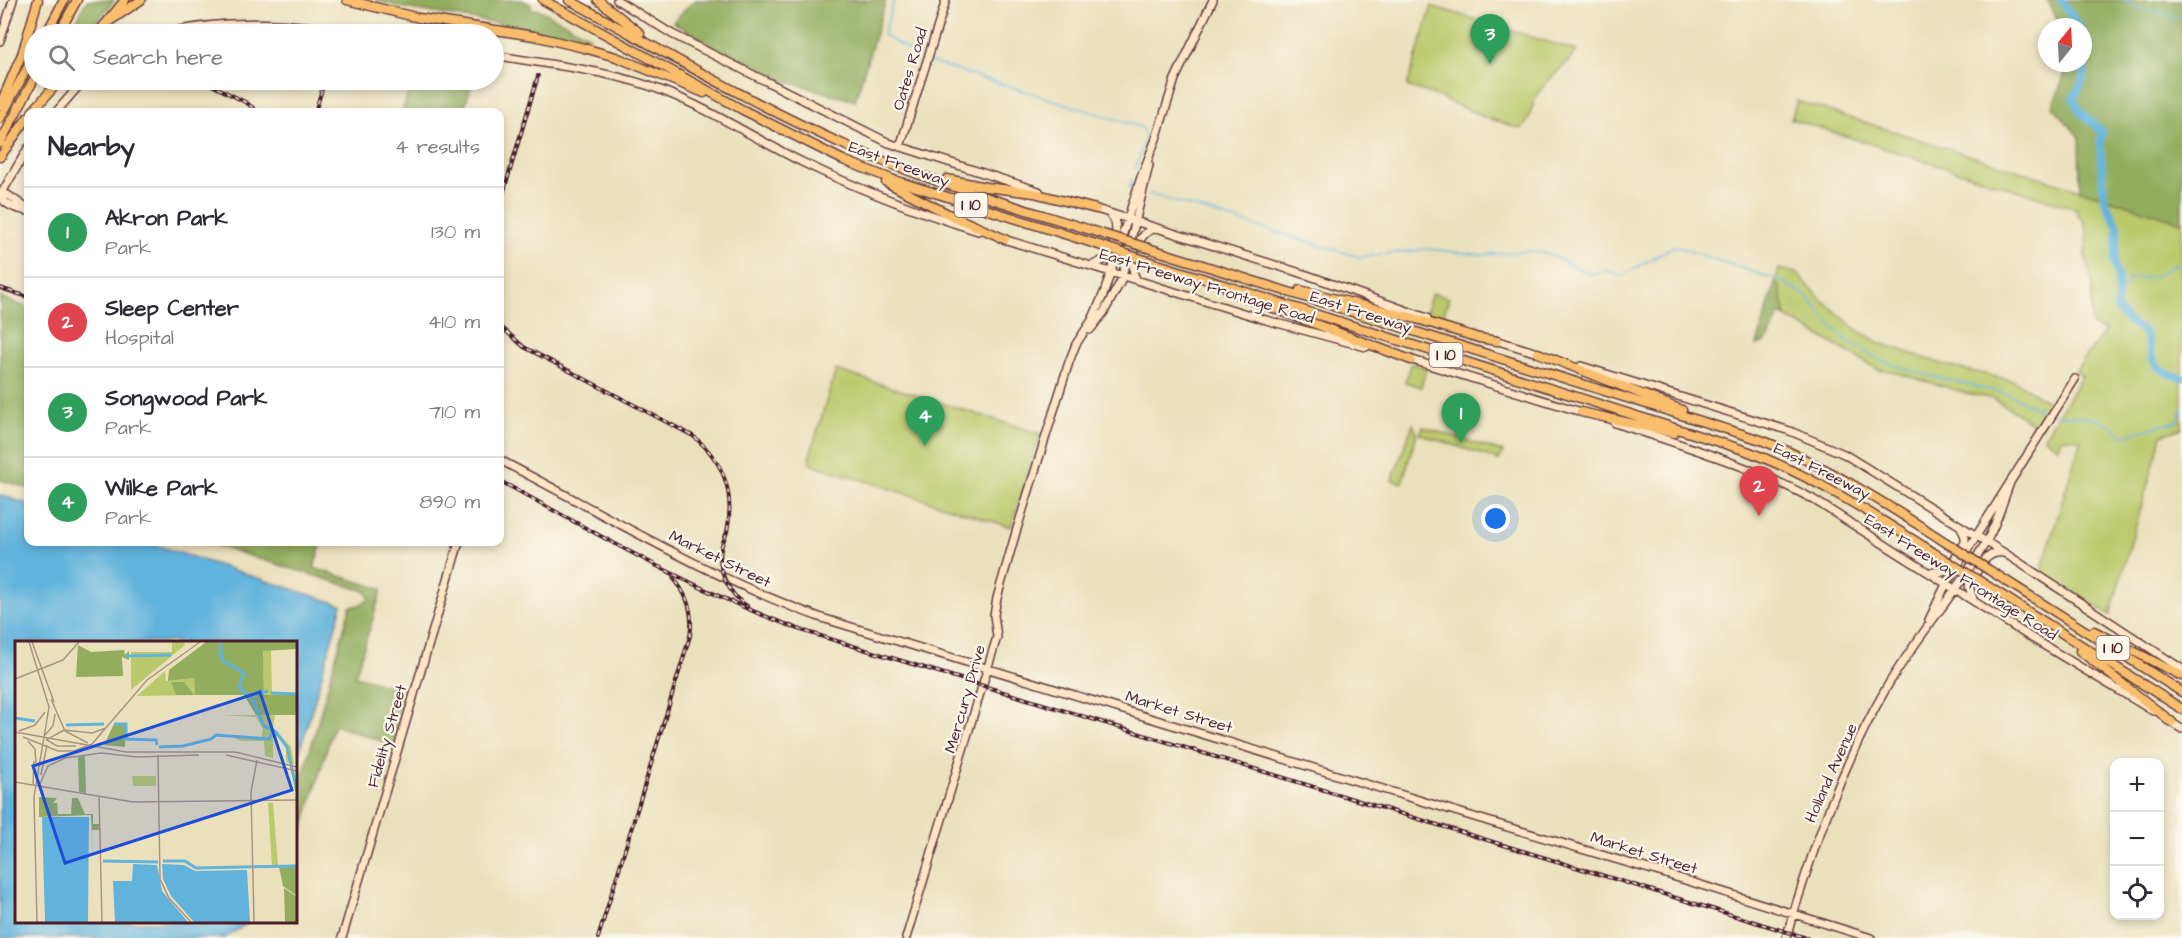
<!DOCTYPE html>
<meta charset="utf-8">
<style>
body{margin:0;font-family:"Architects Daughter",sans-serif;background:#f2f2f3;color:#2b2b33}
.controls{position:absolute;right:18px;bottom:18px;display:grid;overflow:hidden;border-radius:12px;box-shadow:0 3px 9px #0003}
.controls button{width:54px;height:54px;display:grid;place-items:center;padding:0;border:0;border-bottom:2px solid #e1e1e2;background:#fff;color:#2b2b33;font:30px sans-serif}
.compass{position:absolute;left:2038px;top:18px;width:54px;height:54px;border-radius:50%;background:#fff;box-shadow:0 3px 9px #0003;rotate:18deg}
.you{position:absolute;left:1496px;top:519px;width:21px;height:21px;margin:-15px;border:4px solid #fff;border-radius:50%;background:#1a73e8;box-shadow:0 0 0 9px #1a73e833}
.badge{display:grid;place-items:center;width:39px;height:39px;border-radius:50%;background:#2563eb;color:#fff;font-size:20px;font-weight:700}
.pin{position:absolute;translate:-50% -50px;filter:drop-shadow(0 2px 3px #0008)}
.pin::after{content:'';position:absolute;top:32px;width:21px;height:18px;background:inherit;clip-path:polygon(0 0,100% 0,50% 100%)}
.list{margin:0;padding:0;list-style:none}
h2{display:flex;justify-content:space-between;align-items:center;height:78px;margin:0;padding:0 24px;font-size:26px}
h2 small{font-size:20px;font-weight:400;color:#7c7c81}
.list li{display:grid;grid-template-columns:39px 1fr auto;gap:18px;align-items:center;box-sizing:border-box;height:90px;padding:0 24px;border-top:2px solid #e1e1e2}
.list b{display:block;font-size:22px;white-space:nowrap}
.list p{margin:0;font-size:20px;white-space:nowrap;color:#7c7c81}
.list em{font-size:20px;font-style:normal;color:#7c7c81}
.icon{flex:none;width:33px;height:33px;fill:none;stroke:currentColor;stroke-width:2;stroke-linecap:round;stroke-linejoin:round}
.map{position:relative;flex:none;width:2182px;height:938px;overflow:hidden}
.search{position:absolute;background:#fff;box-shadow:0 3px 9px #0003;left:24px;top:24px;width:480px;height:66px;display:flex;align-items:center;gap:15px;box-sizing:border-box;padding:0 21px;border-radius:33px;color:#7c7c81;font-size:22px}
.panel{position:absolute;background:#fff;box-shadow:0 3px 9px #0003;left:24px;top:108px;width:480px;height:438px;border-radius:12px}
.map>svg:first-child{display:block}
.green{fill:#bac96b;stroke:#82744b;stroke-width:1.5}
.forest{fill:#93ad5f;stroke:#6e6645;stroke-width:1.5}
.water{fill:#61b3dc;stroke:#566984;stroke-width:1.5}
.lines{fill:none;stroke-linecap:round;stroke-linejoin:round}
.stream{stroke:#61b3dc;stroke-width:1.5}
.river{stroke:#61b3dc;stroke-width:8}
.secondary-casing{stroke:#623c41;stroke-width:10}
.highway-casing{stroke:#623c41;stroke-width:11}
.secondary{stroke:#fde5c5;stroke-width:7}
.highway{stroke:#f9be6d;stroke-width:8}
.rail-casing{stroke:#4a1f2b;stroke-width:4}
.rail{stroke:#fbf7ec;stroke-width:1.5;stroke-dasharray:4.5;stroke-linecap:butt}
.highway-bridge-casing{stroke:#623c41;stroke-width:11;stroke-linecap:butt}
.highway-bridge{stroke:#f9be6d;stroke-width:8}
.labels{text-anchor:middle;dominant-baseline:central;stroke-width:4.5;stroke-linejoin:round;paint-order:stroke}
.shield{fill:#fbf7ec;stroke:#7f6065;stroke-width:1.5}
.shield-label{font-size:15px;font-weight:bold;fill:#4a1f2b}
.street-label{font-size:16px;fill:#4a1f2b;stroke:#fbf7ec}
.inset-river{fill:none;stroke:#61b3dc;stroke-width:3}
.inset-road{fill:none;stroke:#ab9382;stroke-width:1.5}
.view{fill:#1d4ed8;fill-opacity:0.15;stroke:#1d4ed8;stroke-width:3}
.inset-edge{fill:none;stroke:#4a1f2b;stroke-width:3}
</style>
<div class="map">
<svg width="2182" height="938" viewBox="0 0 2182 938">
<rect width="100%" height="100%" fill="#fbf7ec"/>
<filter id="ink" filterUnits="userSpaceOnUse"><feTurbulence type="fractalNoise" baseFrequency=".0167" numOctaves="2"/><feDisplacementMap in="SourceGraphic" scale="12" xChannelSelector="R" yChannelSelector="G"/><feConvolveMatrix kernelMatrix="1 2 1 2 8 2 1 2 1" color-interpolation-filters="sRGB"/></filter>
<filter id="wash" filterUnits="userSpaceOnUse"><feTurbulence type="fractalNoise" baseFrequency=".008" numOctaves="4" result="noise"/><feDisplacementMap in="SourceGraphic" scale="24" xChannelSelector="R" yChannelSelector="G"/><feGaussianBlur stdDeviation="1.35" result="paint"/><feColorMatrix in="noise" values="0 0 0 0 0 0 0 0 0 0 0 0 0 0 0 0 0 1.4 0 .05"/><feComposite in="paint" operator="in"/></filter>
<g filter="url(#wash)">
<rect width="100%" height="100%" fill="#ebe0bc"/>
<!-- green -->
<path class="green" d="M1432 6 1577 51C1565 67 1548 78 1537 95 1531 105 1531 122 1521 129L1484 117 1434 95 1407 86Z
M1797 101 2182 222V428L2162 435 2110 615 2041 572 2081 439 2063 438 2057 447 2044 437 2082 376 2075 372 2105 331 2091 325 2092 282 2085 254 2088 237 2085 223 2077 214V209L1791 119Z
M1779 269 1796 273 1801 277 1819 297 1857 330 1880 343 1948 366 2015 381 2054 406 2040 428 1994 399 1970 394 1883 369 1881 371 1786 317 1780 286 1775 283Z
M1432 293 1449 298 1442 320 1425 315Z
M1411 363 1427 368 1421 387 1405 382Z
M836 370 1041 434 1011 527 811 464 809 458Z
M1413 424 1417 433 1402 483 1392 480Z
M1423 427 1503 452 1499 460 1420 434Z"/>
<!-- forest -->
<path class="forest" d="M87 0H115L86 34 75 24Z
M375 0H522L530 4 533 10 538 9 590 36 587 41 543 31 399 7Z
M695 0H886L855 101 752 71 673 22Z
M2047 0H2182V222L2080 190 2079 137 2053 106 2067 68 2066 63H2083V27H2061Z
M412 80H473L463 112H402Z
M1775 283 1780 286 1786 317 1780 314 1766 342 1757 345Z
M0 297 28 308V488L0 480Z
M204 542H322L314 568 382 589 355 676 409 691 393 745 334 725 296 852V800L350 607 359 605 370 599 365 591Z"/>
<!-- water -->
<path class="water" d="M0 495 28 504V542H146L342 605 296 764V642H16V922H249L225 938H0Z"/>
<g class="lines">
<!-- stream -->
<path class="stream" d="M894 0 883 35 925 60
M2125 0 2143 10 2168 13 2175 19 2182 15
M930 62 1141 127 1146 137 1135 169
M1132 179 1129 188 1133 190
M1149 194 1359 257 1428 249 1483 255 1530 251 1549 254 1590 274 1605 270 1622 276 1674 246 1781 281 1804 294 1843 338 1882 361 1919 373 2011 395 2048 415
M2117 288 2127 286 2128 279 2154 277 2182 261
M2055 415C2084 417 2102 414 2123 436L2178 421 2182 408"/>
<!-- river -->
<path class="river" d="M2061 0 2079 27
M2083 34 2087 41 2083 48
M2083 61C2087 80 2081 83 2073 99L2080 111 2102 132 2100 143 2104 199 2118 227 2114 265 2118 280 2117 309 2127 321 2145 332C2156 363 2146 366 2182 378"/>
</g>
</g>
<g filter="url(#ink)">
<g class="lines">
<defs>
<path id="secondary" d="M617 0 672 34 889 143 1039 191
M160 34C236 16 295 24 370 34
M0 41 13 0
M494 55C550 65 609 70 663 91 712 110 757 140 804 163 860 190 919 212 978 231
M56 112 84 80
M900 147 946 0
M0 196 28 148
M0 196C6 206 17 209 28 211
M0 196 8 195 28 209
M1093 208 1310 276 1427 318
M1000 238 1266 320 1366 347
M1093 265 1106 259C1113 245 1122 226 1110 214
M1137 280C1129 269 1134 244 1144 235 1147 231 1152 230 1156 228
M1090 330 1104 312 1121 281 1149 165
M1495 340 1541 354
M1406 358 1585 413
M1581 366 1790 431 1844 454 2006 554 2182 669
M1615 423C1682 445 1749 465 1811 498L2027 635 2153 711
M500 460C606 515 709 578 822 618L1494 823 1669 875 1871 938
M1930 572H1940L1948 569 1965 542V537L1961 527
M1973 599 1969 586C1978 571 1984 550 2004 553
M1929 620 1946 584 2075 379
M2167 720 2182 729
M342 938 459 542
M906 938 997 637 994 615 997 598 1016 532 1069 362 1076 344 1092 320 1104 293 1141 177 1156 139 1175 79 1213 0
M1786 938C1812 850 1842 764 1888 685 1918 635 1957 592 1986 542 1997 524 2002 503 2010 483"/>
<path id="highway" d="M347 0 419 18 534 36 584 48 616 57 704 93
M543 0 743 110 843 160 894 180 1102 246
M569 0C661 50 752 104 847 146 931 183 1019 207 1106 235
M598 0 640 33
M104 25 141 0
M46 34 64 0
M58 34 77 0
M97 34 125 0
M0 105 22 54 38 0
M32 112 60 80
M0 119 34 55
M0 143 34 79
M0 157 28 117
M947 179 986 187 1034 193 1096 209
M886 182 950 215 1005 239
M1148 248 1761 440C1828 466 1889 506 1950 545
M1145 260 1747 451C1819 479 1877 517 1942 558
M1300 290 1417 319 1479 338 1497 341
M1228 291 1411 360
M1538 353 1682 410
M1581 412 1674 433
M1989 570 2182 692
M1981 582 2182 709
M2094 631 2182 676
M2080 651 2172 722"/>
</defs>
<!-- secondary casing -->
<use href="#secondary" class="secondary-casing"/>
<!-- highway casing -->
<use href="#highway" class="highway-casing"/>
<!-- secondary -->
<use href="#secondary" class="secondary"/>
<!-- highway -->
<use href="#highway" class="highway"/>
<defs>
<path id="rail" d="M202 80 247 103 258 112
M315 112 325 80
M500 204 538 76
M0 288 28 297
M500 326 524 347 693 436C724 461 735 492 727 532 725 538 722 543 721 549 717 570 729 595 747 606
M500 481C598 534 696 592 801 630L1807 938
M598 938 690 636C694 613 688 595 673 578"/>
</defs>
<!-- rail casing -->
<use href="#rail" class="rail-casing"/>
<!-- rail -->
<use href="#rail" class="rail"/>
<defs>
<path id="highway-bridge" d="M1106 235 1148 248
M1102 246 1145 260
M1950 545 1989 570
M1942 558 1981 582"/>
</defs>
<!-- highway-bridge casing -->
<use href="#highway-bridge" class="highway-bridge-casing"/>
<!-- highway-bridge -->
<use href="#highway-bridge" class="highway-bridge"/>
</g>
</g>
<g class="labels">
<!-- shield labels -->
<g class="shield">
<rect x="954.5" y="193" width="33" height="24" rx="4.5"/>
<rect x="1429.5" y="343" width="33" height="24" rx="4.5"/>
<rect x="2096.5" y="636" width="33" height="24" rx="4.5"/>
</g>
<g class="shield-label">
<text x="971" y="205">I 10</text>
<text x="1446" y="355">I 10</text>
<text x="2113" y="648">I 10</text>
</g>
<!-- street labels -->
<g class="street-label">
<text transform="translate(910 69) rotate(-73)">Oates Road</text>
<text transform="translate(899 164) rotate(20)">East Freeway</text>
<text transform="translate(1207 286) rotate(17)">East Freeway Frontage Road</text>
<text transform="translate(1361 312) rotate(18)">East Freeway</text>
<text transform="translate(1822 471) rotate(27)">East Freeway</text>
<text transform="translate(720 559) rotate(26)">Market Street</text>
<text transform="translate(1961 577) rotate(32)">East Freeway Frontage Road</text>
<text transform="translate(965 699) rotate(-74)">Mercury Drive</text>
<text transform="translate(1179 712) rotate(17)">Market Street</text>
<text transform="translate(387 736) rotate(-74)">Fidelity Street</text>
<text transform="translate(1831 773) rotate(-66)">Holland Avenue</text>
<text transform="translate(1644 853) rotate(17)">Market Street</text>
</g>
</g>
<!-- overview -->
<g transform="translate(15 641)">
<rect width="282" height="282" fill="#ebe0bc"/>
<path d="M157 1H169L170 4 116 49V11H157ZM248 9H256L257 51 282 54H249ZM150 30 151 40 179 37 180 54 122 55ZM208 74H260L258 87 276 106 279 123 271 121V106L263 95 258 97V117L250 115 249 100H226L212 94 246 98 248 88 241 76ZM117 135H141V145H118ZM253 162H258L263 224 257 225Z" fill="#bac96b"/>
<path d="M191 1H282V8L248 10 249 54H282V74H241L229 54H180L179 37 153 40 154 29ZM63 4 76 11 109 9 110 14 114 10V19L107 16 108 35 61 36ZM156 41H169L179 54H161ZM99 83H110V106L89 104ZM70 115 71 152 64 151 63 116ZM24 156 42 157 38 162H42L43 173H56L57 157H63L70 173H78V183H84V189H77L78 219 76 174 24 176ZM264 226H282V255L268 245ZM269 247 282 256V281H270Z" fill="#93ad5f"/>
<path d="M27 176H74L73 281H30ZM118 223 142 224 147 250 173 281H100L98 240H117ZM147 223 169 224 180 230 232 229 235 281H179L156 255 148 238Z" fill="#61b3dc"/>
<path class="inset-river" d="M205 1 207 19 229 32 224 46 237 58 249 85 261 91 272 106 282 150M110 15 156 14M256 52 282 53M232 55 253 50M0 77 20 80M99 83H111V98L141 99 142 104M51 84 89 83M144 106 168 105 196 98 201 94 254 98 259 90M88 220 143 221M148 220H170L181 227 282 225"/>
<path class="inset-road" d="M14 1 34 66 19 156 22 281M17 1 39 61M0 38 48 19 64 1M36 58 50 90 73 102M4 90 20 84 30 71M0 91 111 111H220L282 126M30 94 38 85 40 73M8 96 43 110H59L77 103 132 39 185 1M31 99 49 89 77 92 91 87M32 99 42 105H61M13 100 20 108 21 122M143 114 145 238 154 257 176 281M211 114 282 130M26 134 32 104M0 141 118 161 282 159M18 144 19 120M24 145 33 125 50 117 86 112 122 116 184 114M84 156 87 281M239 281 236 151 242 119"/>
<path class="view" d="M245 51 277 149 50 222 18 125Z"/>
<rect width="282" height="282" class="inset-edge"/>
</g>
</svg>
<div class="controls">
<button>+</button>
<button>−</button>
<button><svg class="icon" aria-label="locate" viewBox="0 0 24 24"><circle cx="12" cy="12" r="6"/><path d="M12 2v4M12 18v4M2 12h4M18 12h4"/></svg></button>
</div>
<svg class="compass" viewBox="-18 -18 36 36"><path d="M0-13l5 13h-10z" fill="#e53935"/><path d="M0 13l5-13h-10z" fill="#7c7c81"/></svg>
<div class="you"></div>
<div class="pin badge" style="left:1461px;top:443px;background:#2e9e5b">1</div>
<div class="pin badge" style="left:1759px;top:516px;background:#e0444e">2</div>
<div class="pin badge" style="left:1490px;top:64px;background:#2e9e5b">3</div>
<div class="pin badge" style="left:925px;top:446px;background:#2e9e5b">4</div>
<div class="search"><svg class="icon" aria-label="search" viewBox="0 0 24 24"><circle cx="10" cy="10" r="6"/><path d="M15 15l6 6"/></svg>Search here</div>
<section class="panel">
<h2>Nearby<small>4 results</small></h2>
<ul class="list">
<li><span class="badge" style="background:#2e9e5b">1</span><div><b>Akron Park</b><p>Park</p></div><em>130 m</em></li>
<li><span class="badge" style="background:#e0444e">2</span><div><b>Sleep Center</b><p>Hospital</p></div><em>410 m</em></li>
<li><span class="badge" style="background:#2e9e5b">3</span><div><b>Songwood Park</b><p>Park</p></div><em>710 m</em></li>
<li><span class="badge" style="background:#2e9e5b">4</span><div><b>Wilke Park</b><p>Park</p></div><em>890 m</em></li>
</ul>
</section>
</div>
